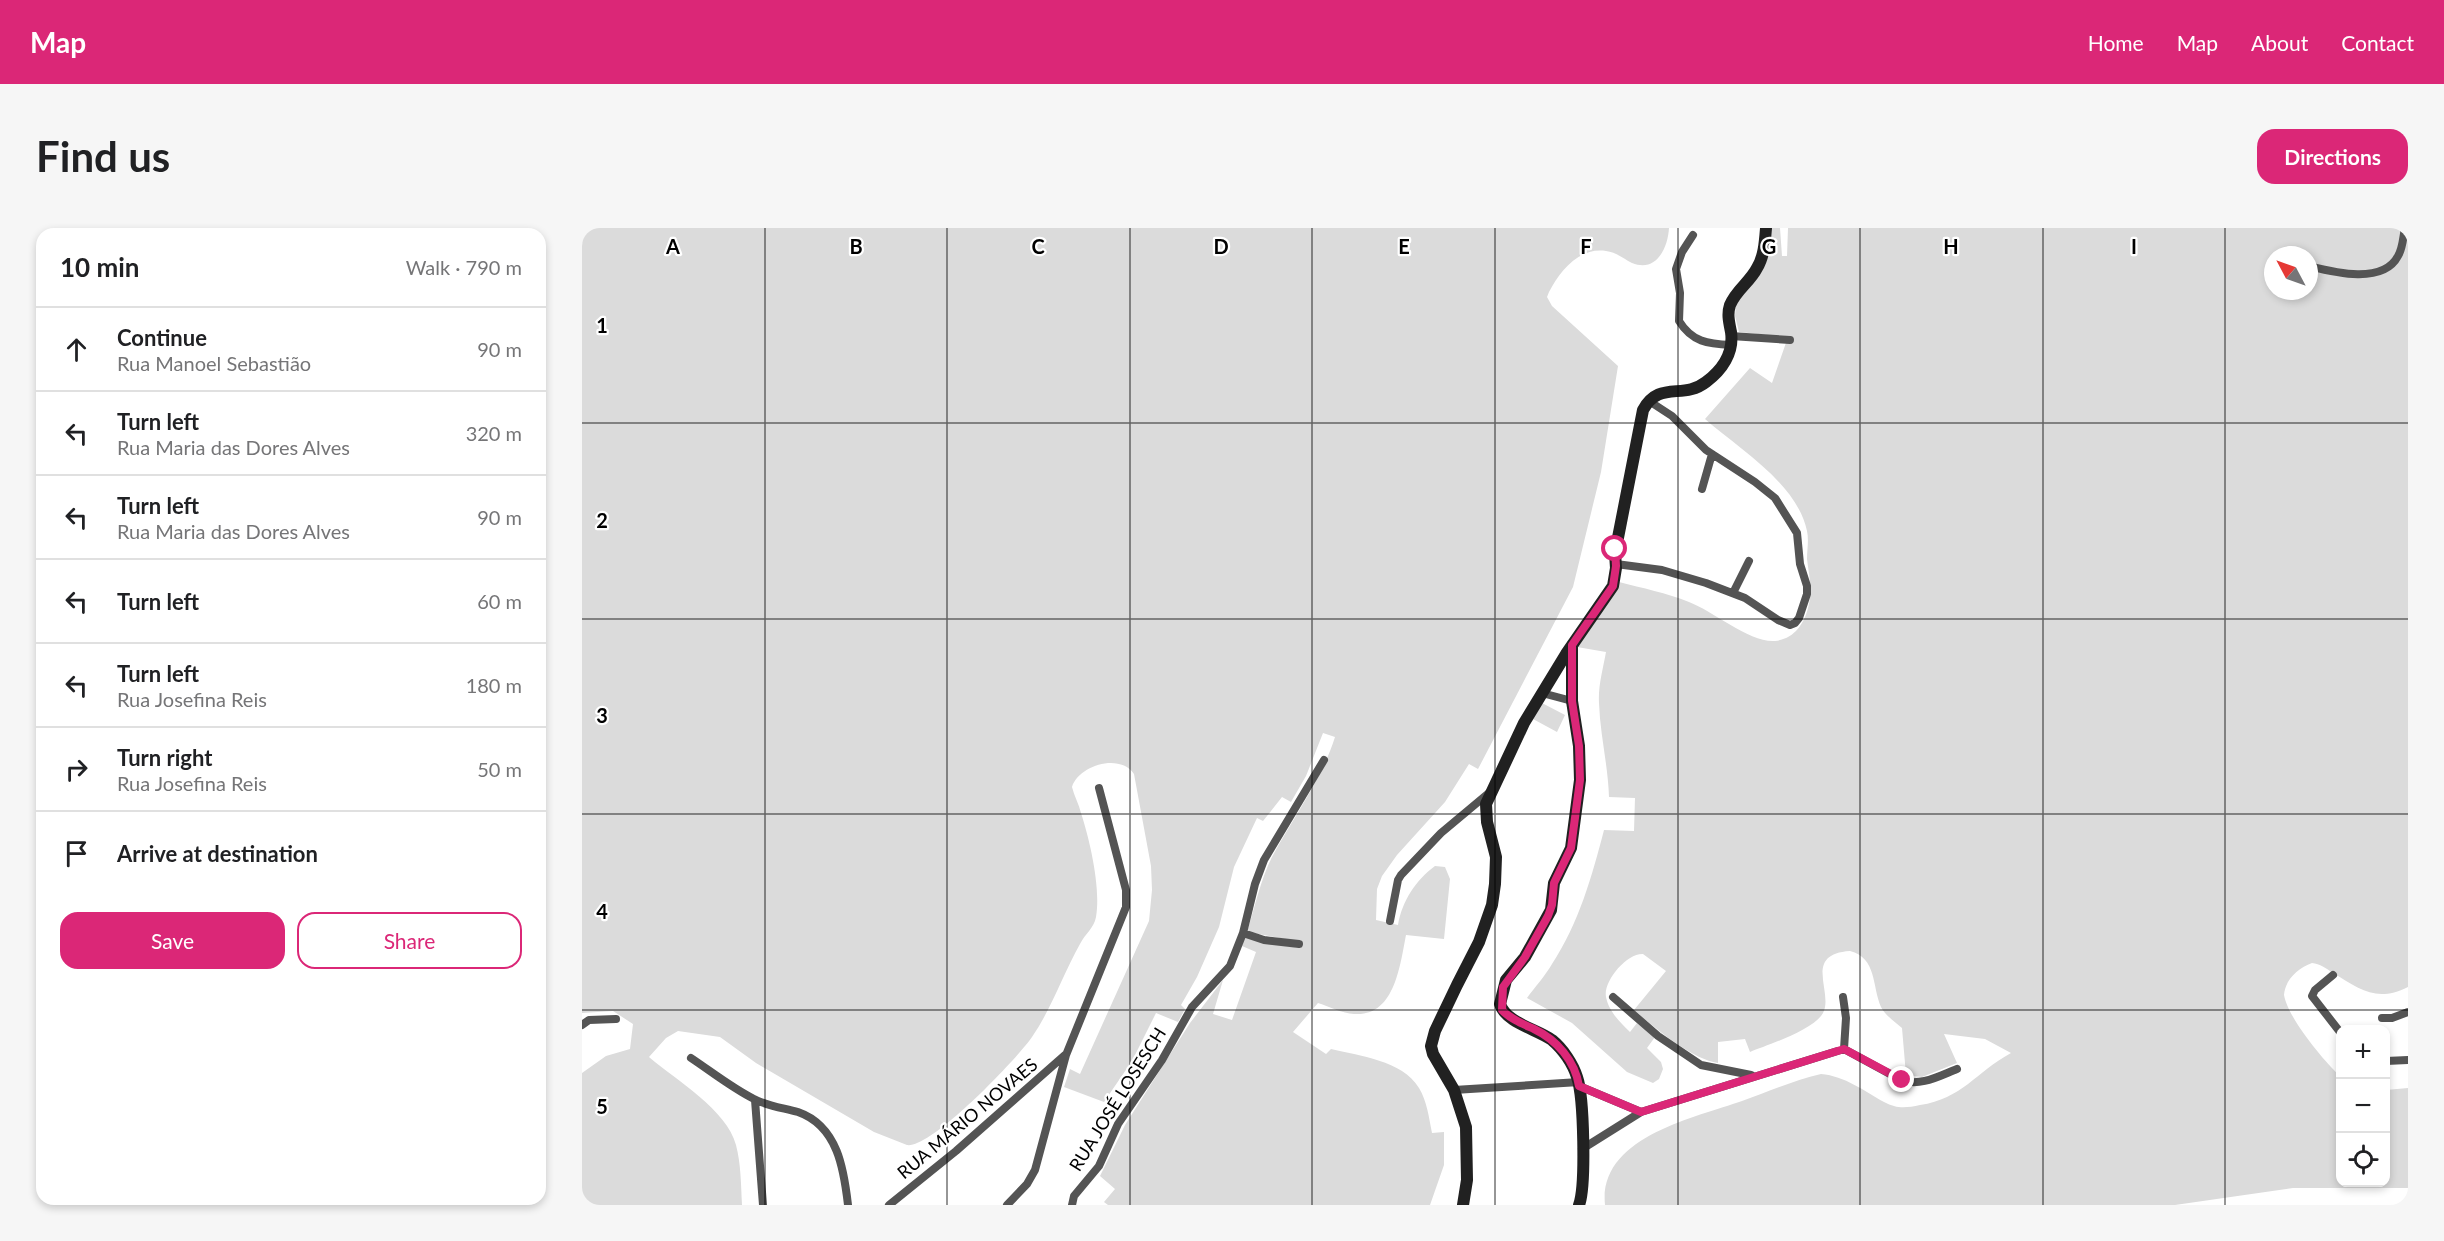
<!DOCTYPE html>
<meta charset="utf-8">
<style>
body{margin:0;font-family:Lato,sans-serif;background:#f6f6f6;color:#202124}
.controls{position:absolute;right:18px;bottom:18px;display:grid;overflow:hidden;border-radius:12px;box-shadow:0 3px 9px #0003}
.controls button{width:54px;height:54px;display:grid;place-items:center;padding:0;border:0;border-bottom:2px solid #e0e0e0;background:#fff;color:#202124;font:30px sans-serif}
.compass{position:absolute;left:1682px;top:18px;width:54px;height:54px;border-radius:50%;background:#fff;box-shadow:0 3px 9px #0003;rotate:311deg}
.stop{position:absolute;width:18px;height:18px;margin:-14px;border:4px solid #db2777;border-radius:50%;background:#fff}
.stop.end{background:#db2777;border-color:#fff;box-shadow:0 2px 6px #0008}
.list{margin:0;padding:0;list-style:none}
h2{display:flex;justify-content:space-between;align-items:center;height:78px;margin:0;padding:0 24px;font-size:26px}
h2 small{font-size:20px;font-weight:400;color:#757577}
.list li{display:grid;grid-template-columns:39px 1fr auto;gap:18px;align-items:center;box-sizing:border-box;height:84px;padding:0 24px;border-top:2px solid #e0e0e0}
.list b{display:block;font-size:22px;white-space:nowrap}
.list p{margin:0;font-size:20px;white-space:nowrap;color:#757577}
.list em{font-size:20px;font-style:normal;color:#757577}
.actions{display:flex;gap:12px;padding:18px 24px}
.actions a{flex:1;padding:14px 0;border:2px solid #db2777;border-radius:18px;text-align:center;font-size:21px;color:#db2777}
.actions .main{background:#db2777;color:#fff}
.icon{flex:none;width:33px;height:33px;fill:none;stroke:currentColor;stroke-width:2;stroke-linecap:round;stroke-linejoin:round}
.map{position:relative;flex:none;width:1826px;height:977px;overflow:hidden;border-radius:18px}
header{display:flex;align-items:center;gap:36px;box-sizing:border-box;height:84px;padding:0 30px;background:#db2777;color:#fff}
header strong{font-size:28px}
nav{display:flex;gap:33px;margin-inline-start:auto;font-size:21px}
.intro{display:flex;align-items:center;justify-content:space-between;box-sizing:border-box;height:144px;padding:0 36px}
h1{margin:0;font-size:42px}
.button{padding:15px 27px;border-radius:18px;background:#db2777;color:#fff;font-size:21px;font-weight:700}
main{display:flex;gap:36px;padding:0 36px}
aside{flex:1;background:#fff;border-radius:18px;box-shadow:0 3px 9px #0003}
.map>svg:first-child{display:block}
.green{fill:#dbdbdb;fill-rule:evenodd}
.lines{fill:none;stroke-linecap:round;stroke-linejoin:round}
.street{stroke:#545454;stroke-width:8}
.secondary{stroke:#212121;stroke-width:12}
.route{stroke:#db2777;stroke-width:8}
.grid{fill:none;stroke:#000;stroke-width:1.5;stroke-opacity:0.55}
.labels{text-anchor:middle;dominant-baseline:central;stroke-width:4.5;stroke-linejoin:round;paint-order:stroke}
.street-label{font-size:18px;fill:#000;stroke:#fff}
.grid-label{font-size:20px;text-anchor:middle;font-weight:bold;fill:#000;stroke:#fff;stroke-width:4.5;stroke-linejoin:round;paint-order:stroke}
</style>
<header>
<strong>Map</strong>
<nav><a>Home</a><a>Map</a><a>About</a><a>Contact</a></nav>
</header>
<div class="intro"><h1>Find us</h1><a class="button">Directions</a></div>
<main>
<aside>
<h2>10 min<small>Walk · 790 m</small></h2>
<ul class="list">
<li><svg class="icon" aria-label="ahead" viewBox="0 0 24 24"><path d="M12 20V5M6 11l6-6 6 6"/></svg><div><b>Continue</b><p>Rua Manoel Sebastião</p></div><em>90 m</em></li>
<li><svg class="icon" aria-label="left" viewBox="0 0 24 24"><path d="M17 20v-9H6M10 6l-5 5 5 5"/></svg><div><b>Turn left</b><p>Rua Maria das Dores Alves</p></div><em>320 m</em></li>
<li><svg class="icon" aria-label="left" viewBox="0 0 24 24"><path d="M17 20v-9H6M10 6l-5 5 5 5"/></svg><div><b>Turn left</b><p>Rua Maria das Dores Alves</p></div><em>90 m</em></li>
<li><svg class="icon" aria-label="left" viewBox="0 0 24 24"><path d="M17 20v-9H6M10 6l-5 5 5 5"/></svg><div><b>Turn left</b></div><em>60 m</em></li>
<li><svg class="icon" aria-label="left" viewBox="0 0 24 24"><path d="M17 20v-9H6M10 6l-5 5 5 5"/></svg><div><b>Turn left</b><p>Rua Josefina Reis</p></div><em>180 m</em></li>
<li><svg class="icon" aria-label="right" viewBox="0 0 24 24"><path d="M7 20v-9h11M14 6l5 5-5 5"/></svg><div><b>Turn right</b><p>Rua Josefina Reis</p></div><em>50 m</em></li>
<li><svg class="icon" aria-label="arrive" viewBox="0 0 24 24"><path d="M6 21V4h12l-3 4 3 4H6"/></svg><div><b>Arrive at destination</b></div></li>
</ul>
<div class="actions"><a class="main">Save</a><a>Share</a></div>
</aside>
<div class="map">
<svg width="1826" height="977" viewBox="0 0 1826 977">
<rect width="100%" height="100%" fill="#fff"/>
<!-- green -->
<path class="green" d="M0 0H1087C1086 19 1075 45 1050 35 1042 31 1034 24 1024 23 997 19 978 43 967 64L965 69 970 78 1036 138 1019 244 991 359 896 541 887 536 863 574 815 627 800 648 795 661 794 692 816 697C820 673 834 652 853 638L863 639 868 651 862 711 824 707C818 737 813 789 772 786 760 785 748 779 736 775L711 804 744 826 749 821C777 828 820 832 837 860 845 873 847 890 850 905L862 904V937L848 977H526L522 974 533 961 518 948 543 897 608 795 641 752 631 786 650 792 674 724 660 718 663 708 689 716 719 720 720 714 665 704C673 679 678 653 690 629 712 588 739 553 753 509L741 505 724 548 709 574 700 569 681 593 675 590 652 639 637 699 615 749 599 777 603 781 596 794 574 785 550 833 522 874 482 859 488 841 498 846 567 693 570 662 569 638 552 546C538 525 497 537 490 559 492 568 497 576 499 585 508 613 519 660 514 689 512 700 503 706 498 716 481 746 470 780 450 809 435 831 349 921 325 917L292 904 174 835 138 809 96 803 84 810 67 829C94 852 145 882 154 917 159 936 159 957 160 977H0V845L24 828 48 821 51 796 31 783 0 785Z
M1188 0H1198L1200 28H1205L1206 0H1826V759C1794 775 1778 761 1751 745 1744 740 1738 736 1730 735 1716 740 1703 752 1702 767 1706 790 1741 832 1758 848V954H1804V862L1826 860V960H1711L1593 977H1023C1016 909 1112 890 1160 873 1186 864 1212 852 1239 846 1263 848 1282 863 1302 874 1315 881 1324 880 1338 877 1380 871 1394 844 1429 825L1403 811 1362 806 1375 835 1340 849 1324 847 1320 800C1313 794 1303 787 1299 779 1290 758 1295 730 1268 723 1220 726 1252 765 1241 785 1232 802 1185 817 1168 824L1163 811 1136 814V835C1109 831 1072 799 1052 782L1084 743 1061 726C1045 725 1021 753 1024 769 1027 784 1038 794 1048 804L1055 795 1073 809 1065 820 1079 834 1081 841 1077 851 1071 855 1045 844 990 795 945 770C953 759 963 748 970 736 997 695 1010 648 1022 602L1052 603 1053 570 1027 569C1026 537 1018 506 1017 475 1016 458 1021 441 1024 424L995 419 1037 354C1060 360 1085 365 1107 374 1131 383 1168 415 1193 413 1212 411 1222 396 1226 380 1231 362 1227 348 1225 331 1225 322 1227 312 1225 303 1215 255 1157 221 1123 191L1168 140 1190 155 1206 109 1157 104 1153 88 1154 76ZM1691 27H1727V63H1691Z
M960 475 983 487 975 504 951 491Z"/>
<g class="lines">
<!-- street -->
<path class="street" d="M1111 7 1100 24 1094 41 1098 65 1097 93C1110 114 1126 116 1149 117
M1727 38C1751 44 1801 57 1816 28 1821 20 1821 9 1823 0
M1149 108 1208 112
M1120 261 1130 226
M1034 336 1080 342 1124 355 1163 370 1196 392 1208 397 1213 395 1217 390 1225 366V358L1218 336 1215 305 1193 270 1173 254 1124 222 1090 188 1067 173
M1151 365 1167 333
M960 465 990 473
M808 693 816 652 819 647 859 605 908 564
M661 705 682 712 717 716
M1751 747 1733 762 1730 768 1758 804
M1031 769 1076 808 1119 837 1169 847
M1261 769 1264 790 1262 821
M1800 790H1810L1826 784
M0 797 7 792 34 791
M109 830C130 844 150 860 172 871 185 878 202 880 216 884 256 898 262 942 266 977
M1804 833 1826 832
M997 858 1059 884
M872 862 997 854
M173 872 181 977
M1000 921 1059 884 1262 821 1319 852C1338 859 1357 848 1375 841
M307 977 374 923 483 827
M425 977 445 956 453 942 484 827 544 679V662L517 560
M490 977 492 968 517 938 536 896 580 832 610 779 648 738 661 705 673 656 682 632 742 532"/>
<!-- secondary -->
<path class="secondary" d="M990 417V473L997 518 998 552 989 620 972 655 969 682 943 729 924 752 918 776C924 795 955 801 970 812 981 821 991 836 995 849 1002 869 1004 958 997 977
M881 977 885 952 884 899 872 862 851 826 849 818 853 803 875 757 897 714 910 677 913 656 914 629 905 594 904 576 942 495 984 426 1031 358 1034 340 1033 325 1061 182C1077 152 1101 172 1124 154 1140 142 1152 125 1149 104 1147 94 1145 86 1148 77 1154 62 1168 54 1175 40 1182 29 1183 13 1184 0"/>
</g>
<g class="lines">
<!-- route -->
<path class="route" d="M1033 321 1034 338 1031 358 990 417V473L997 518 998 552 989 620 972 655 970 677 966 688 943 729 921 759 920 782C928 791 941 796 952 801 975 812 993 833 997 858L1059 884 1262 821 1320 852"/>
</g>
<!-- grid -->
<path class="grid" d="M183 0V977M365 0V977M548 0V977M730 0V977M913 0V977M1096 0V977M1278 0V977M1461 0V977M1643 0V977M0 195H1826M0 391H1826M0 586H1826M0 782H1826"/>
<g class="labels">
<!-- street labels -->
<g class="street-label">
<text transform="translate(535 871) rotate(-58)">RUA JOSÉ LOSESCH</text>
<text transform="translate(385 890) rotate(-40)">RUA MÁRIO NOVAES</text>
</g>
</g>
<g class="grid-label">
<text x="91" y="26">A</text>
<text x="274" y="26">B</text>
<text x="456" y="26">C</text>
<text x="639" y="26">D</text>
<text x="822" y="26">E</text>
<text x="1004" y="26">F</text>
<text x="1187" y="26">G</text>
<text x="1369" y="26">H</text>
<text x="1552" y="26">I</text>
<text x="20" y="105">1</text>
<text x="20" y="300">2</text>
<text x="20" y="495">3</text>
<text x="20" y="691">4</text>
<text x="20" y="886">5</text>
</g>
</svg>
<div class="controls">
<button>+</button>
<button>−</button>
<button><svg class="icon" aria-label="locate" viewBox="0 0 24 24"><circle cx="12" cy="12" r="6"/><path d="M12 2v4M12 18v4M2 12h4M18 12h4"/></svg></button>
</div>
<svg class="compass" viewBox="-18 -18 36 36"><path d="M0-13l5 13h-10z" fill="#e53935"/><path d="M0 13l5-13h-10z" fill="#757577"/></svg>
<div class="stop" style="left:1033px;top:321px"></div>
<div class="stop end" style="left:1320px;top:852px"></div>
</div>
</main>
